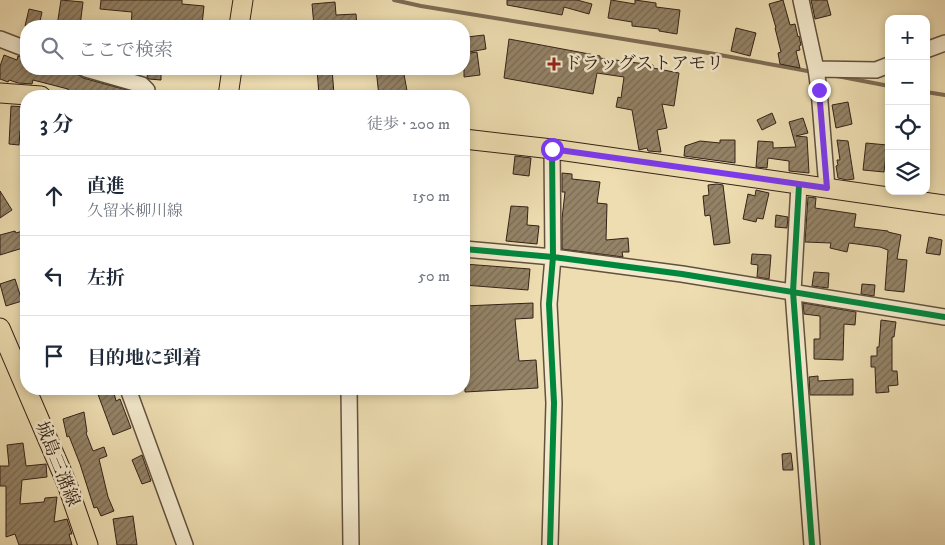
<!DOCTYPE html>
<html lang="ja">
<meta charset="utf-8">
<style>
body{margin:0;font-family:"IM FELL DW Pica","Noto Serif JP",serif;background:#f2f2f3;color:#1f2937}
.controls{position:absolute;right:15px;top:15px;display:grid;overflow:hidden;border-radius:10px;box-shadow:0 2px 8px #0003}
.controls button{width:45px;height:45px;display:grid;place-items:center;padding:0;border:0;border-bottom:1px solid #e0e1e3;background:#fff;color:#1f2937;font:25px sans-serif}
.stop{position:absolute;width:15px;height:15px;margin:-11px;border:4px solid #7c3aed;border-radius:50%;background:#fff}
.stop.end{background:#7c3aed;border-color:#fff;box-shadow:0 1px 5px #0008}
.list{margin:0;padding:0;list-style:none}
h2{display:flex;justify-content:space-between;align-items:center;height:65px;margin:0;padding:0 20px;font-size:21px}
h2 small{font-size:16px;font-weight:400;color:#747a83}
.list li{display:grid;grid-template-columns:32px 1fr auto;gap:15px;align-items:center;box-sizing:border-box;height:80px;padding:0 20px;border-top:1px solid #e0e1e3}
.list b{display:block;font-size:19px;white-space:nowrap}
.list p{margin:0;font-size:16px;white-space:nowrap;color:#747a83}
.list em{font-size:16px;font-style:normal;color:#747a83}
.icon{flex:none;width:28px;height:28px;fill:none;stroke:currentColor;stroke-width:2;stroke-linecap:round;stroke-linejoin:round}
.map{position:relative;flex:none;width:945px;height:545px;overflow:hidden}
.search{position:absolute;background:#fff;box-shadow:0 2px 8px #0003;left:20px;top:20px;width:450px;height:55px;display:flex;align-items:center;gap:12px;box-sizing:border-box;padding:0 18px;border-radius:20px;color:#747a83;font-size:19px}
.panel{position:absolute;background:#fff;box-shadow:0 2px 8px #0003;left:20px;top:90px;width:450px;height:305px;border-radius:20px}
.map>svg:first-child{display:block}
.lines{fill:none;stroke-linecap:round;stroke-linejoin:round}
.stream{stroke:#7d6c54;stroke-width:4}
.building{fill:url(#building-hatch);stroke:#332217}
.minor-casing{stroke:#62513e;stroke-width:18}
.major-casing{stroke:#332217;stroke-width:21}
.minor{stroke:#f3e9cc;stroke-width:15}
.major{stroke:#edddb1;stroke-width:19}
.cycleway-casing{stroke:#f3e9cc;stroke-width:9}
.cycleway{stroke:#00873e;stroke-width:6}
.route{stroke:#7c3aed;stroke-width:6}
.poi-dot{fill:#8f2418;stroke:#f3e9cc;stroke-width:2}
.labels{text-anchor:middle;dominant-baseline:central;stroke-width:5;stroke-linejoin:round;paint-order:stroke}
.poi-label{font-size:18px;fill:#332217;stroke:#f3e9cc;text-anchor:start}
.street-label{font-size:18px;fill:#332217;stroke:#f3e9cc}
</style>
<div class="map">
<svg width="945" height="545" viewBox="0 0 945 545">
<defs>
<pattern id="building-hatch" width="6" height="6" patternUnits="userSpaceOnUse" patternTransform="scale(1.25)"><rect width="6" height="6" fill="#948367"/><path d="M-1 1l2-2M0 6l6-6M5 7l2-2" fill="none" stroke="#796b54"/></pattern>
</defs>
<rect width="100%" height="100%" fill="#edddb1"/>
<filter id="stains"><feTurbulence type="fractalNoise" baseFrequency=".004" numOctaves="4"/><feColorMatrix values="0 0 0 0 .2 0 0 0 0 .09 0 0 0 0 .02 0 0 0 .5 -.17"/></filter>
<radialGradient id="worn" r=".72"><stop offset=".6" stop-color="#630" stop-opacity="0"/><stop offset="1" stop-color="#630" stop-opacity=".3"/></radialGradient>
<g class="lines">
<!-- stream -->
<path class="stream" d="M394 0 421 6 709 53 813 72
M837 76 889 86
M926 92 945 95"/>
</g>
<!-- building -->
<path class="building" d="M61 0 83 2 80 26H57Z
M101 0H182V4L204 6 202 25 181 23V26H131L132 12 100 9Z
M507 0H577L592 4 589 14 564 7 562 15 507 5Z
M611 0 635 4V0L656 3V7L680 10 677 34 659 31V29L632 26V22L608 18Z
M783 0 790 25 795 24 798 37 799 36 801 45 799 46 800 50 796 51 800 68 780 64 778 53 781 52 775 28H776L769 4Z
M811 0H827L831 15 815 19Z
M335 2 336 15 356 14 357 26H314L312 4Z
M29 9 42 12 39 26H25Z
M736 28 756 33 750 56 731 51Z
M484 35 486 49 469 52 467 37Z
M509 39 600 56V58L653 65V68L679 73 674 106 662 104 667 128 657 130 661 152 648 151 647 148 639 150 632 110 616 107 618 97 621 98 624 77 597 73 593 94 504 78Z
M477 52 480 75 464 77V54Z
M4 55 17 60 18 56 26 58V69H68L67 73 79 75 83 78 134 92V96H89L90 94 68 91V89L33 80 32 84 18 83 9 80 8 82 0 79V66Z
M148 69H161V80L149 79 147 78Z
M317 69H332L334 94 319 95Z
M376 69H403L408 96H379Z
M848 102 852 124 836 128 832 105Z
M11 106 26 107V132L20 131 19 145 9 144Z
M772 113 776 123 762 130 757 120Z
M803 118 808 133 796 136 807 137 809 173 789 171V161L768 158 767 168 756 167 758 141 773 142V148L796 147 789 122Z
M720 140H735V163L684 156 685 146 700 141 720 143Z
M837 140 848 141 854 179 847 180 838 178 836 166 838 165 837 160H840Z
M866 143 887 145 884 172 863 170Z
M515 156 531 158 529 176 513 174Z
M562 173 572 174V179L600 182 597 203 607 204 606 240 628 238 629 252H622L623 257 562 249V219L565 192H562Z
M717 184 723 185 730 243 714 245 710 215 705 216 703 196 709 195 708 185Z
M756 190 769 193 763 219 757 218 756 222 743 219 748 194 755 196Z
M0 191 12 210 0 218Z
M808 197 816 198 815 208 856 214 854 227 888 231V232L901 235 897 259 907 260 904 292 885 290 888 250 880 247 849 243 847 252 830 248 831 243 805 242Z
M511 206 528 207 527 225 539 226 537 244 506 241Z
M776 215 788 217 787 228 775 227Z
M26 230V247L0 255V235L15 231 16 233Z
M929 237 942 240 940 255 926 253Z
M752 254 771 255 769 279 757 277 758 265 751 264Z
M464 264 530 269 528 290 464 285Z
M814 272 829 273 828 288 812 286Z
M15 279 22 301 6 306 0 284Z
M862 284 875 285 874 296 861 294Z
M533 303V318L515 319 519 361 536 360 538 388 465 392 464 306Z
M803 303 856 312 855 325 844 324 843 360 814 359V339H820V316L804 314Z
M881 320 896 322 894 337H892V371H897L898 385 888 386 889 392 876 393 875 367H871V356H877V347H879Z
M818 376V381L853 379V395H810L809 377Z
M96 389H113L116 401 120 399 131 428 113 435Z
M84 412 87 432 86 433 93 451 104 447 107 456 99 459 108 497 114 511 101 516 97 507 94 508 80 464 69 436 67 437 63 419Z
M23 443 26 466 46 464 47 477 22 480 20 504 44 502 45 498 57 497 54 522 67 519 72 534H69L72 545H19L15 534 6 537V486H0V466H9L7 445Z
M791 453 793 470H783L782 454Z
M142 455 151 481 142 484 132 460Z
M133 516 137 545H117L113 519Z"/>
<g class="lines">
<defs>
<path id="minor" d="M801 0 816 69 819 90 827 188
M0 39 26 49
M926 50 945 43
M86 69 142 85 147 90V96
M816 69 876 70 889 65
M799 185 793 292 812 545
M464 249 553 257 682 274 945 317
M128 389 185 545
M349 389 351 545
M550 545 554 403 549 304 553 257 552 149"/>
<path id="major" d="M239 26 243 0
M0 93 41 96
M228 96 232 69
M464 139 552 149 945 205
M0 328 67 484 88 545"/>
</defs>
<!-- minor casing -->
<use href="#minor" class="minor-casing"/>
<!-- major casing -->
<use href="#major" class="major-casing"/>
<!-- minor -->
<use href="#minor" class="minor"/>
<!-- major -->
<use href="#major" class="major"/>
<defs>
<path id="cycleway" d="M799 185 793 292 812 545
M464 249 553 257 682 274 945 317
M550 545 554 403 549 304 553 257 552 149"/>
</defs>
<!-- cycleway casing -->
<use href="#cycleway" class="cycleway-casing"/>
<!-- cycleway -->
<use href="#cycleway" class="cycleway"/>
</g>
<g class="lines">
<!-- route -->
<path class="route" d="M552 149 827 188 819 90"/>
</g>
<!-- markers -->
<path class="poi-dot" d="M551.5 56.5h5v5h5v5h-5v5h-5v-5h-5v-5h5z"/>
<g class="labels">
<!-- poi labels -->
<g class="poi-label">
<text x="564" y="64">ドラッグストアモリ</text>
</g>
<!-- street labels -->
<g class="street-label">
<text transform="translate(57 464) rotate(68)">城島三潴線</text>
</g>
</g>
<rect width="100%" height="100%" filter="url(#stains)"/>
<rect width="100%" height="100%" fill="url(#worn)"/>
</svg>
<div class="controls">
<button>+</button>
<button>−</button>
<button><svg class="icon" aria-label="locate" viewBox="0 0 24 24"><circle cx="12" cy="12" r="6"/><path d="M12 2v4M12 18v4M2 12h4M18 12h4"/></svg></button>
<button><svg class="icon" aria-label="layers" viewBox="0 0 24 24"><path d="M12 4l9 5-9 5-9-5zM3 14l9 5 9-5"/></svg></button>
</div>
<div class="stop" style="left:552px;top:149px"></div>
<div class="stop end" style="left:819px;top:90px"></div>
<div class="search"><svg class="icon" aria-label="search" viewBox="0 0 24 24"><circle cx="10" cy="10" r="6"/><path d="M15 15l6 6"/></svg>ここで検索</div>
<section class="panel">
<h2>3 分<small>徒歩 · 200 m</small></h2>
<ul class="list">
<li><svg class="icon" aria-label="ahead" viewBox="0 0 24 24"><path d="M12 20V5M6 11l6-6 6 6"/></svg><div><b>直進</b><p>久留米柳川線</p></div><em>150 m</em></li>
<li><svg class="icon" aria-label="left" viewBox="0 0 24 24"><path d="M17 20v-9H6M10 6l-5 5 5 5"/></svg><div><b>左折</b></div><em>50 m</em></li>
<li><svg class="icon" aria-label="arrive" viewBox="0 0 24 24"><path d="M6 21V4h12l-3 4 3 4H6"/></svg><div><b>目的地に到着</b></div></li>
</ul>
</section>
</div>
